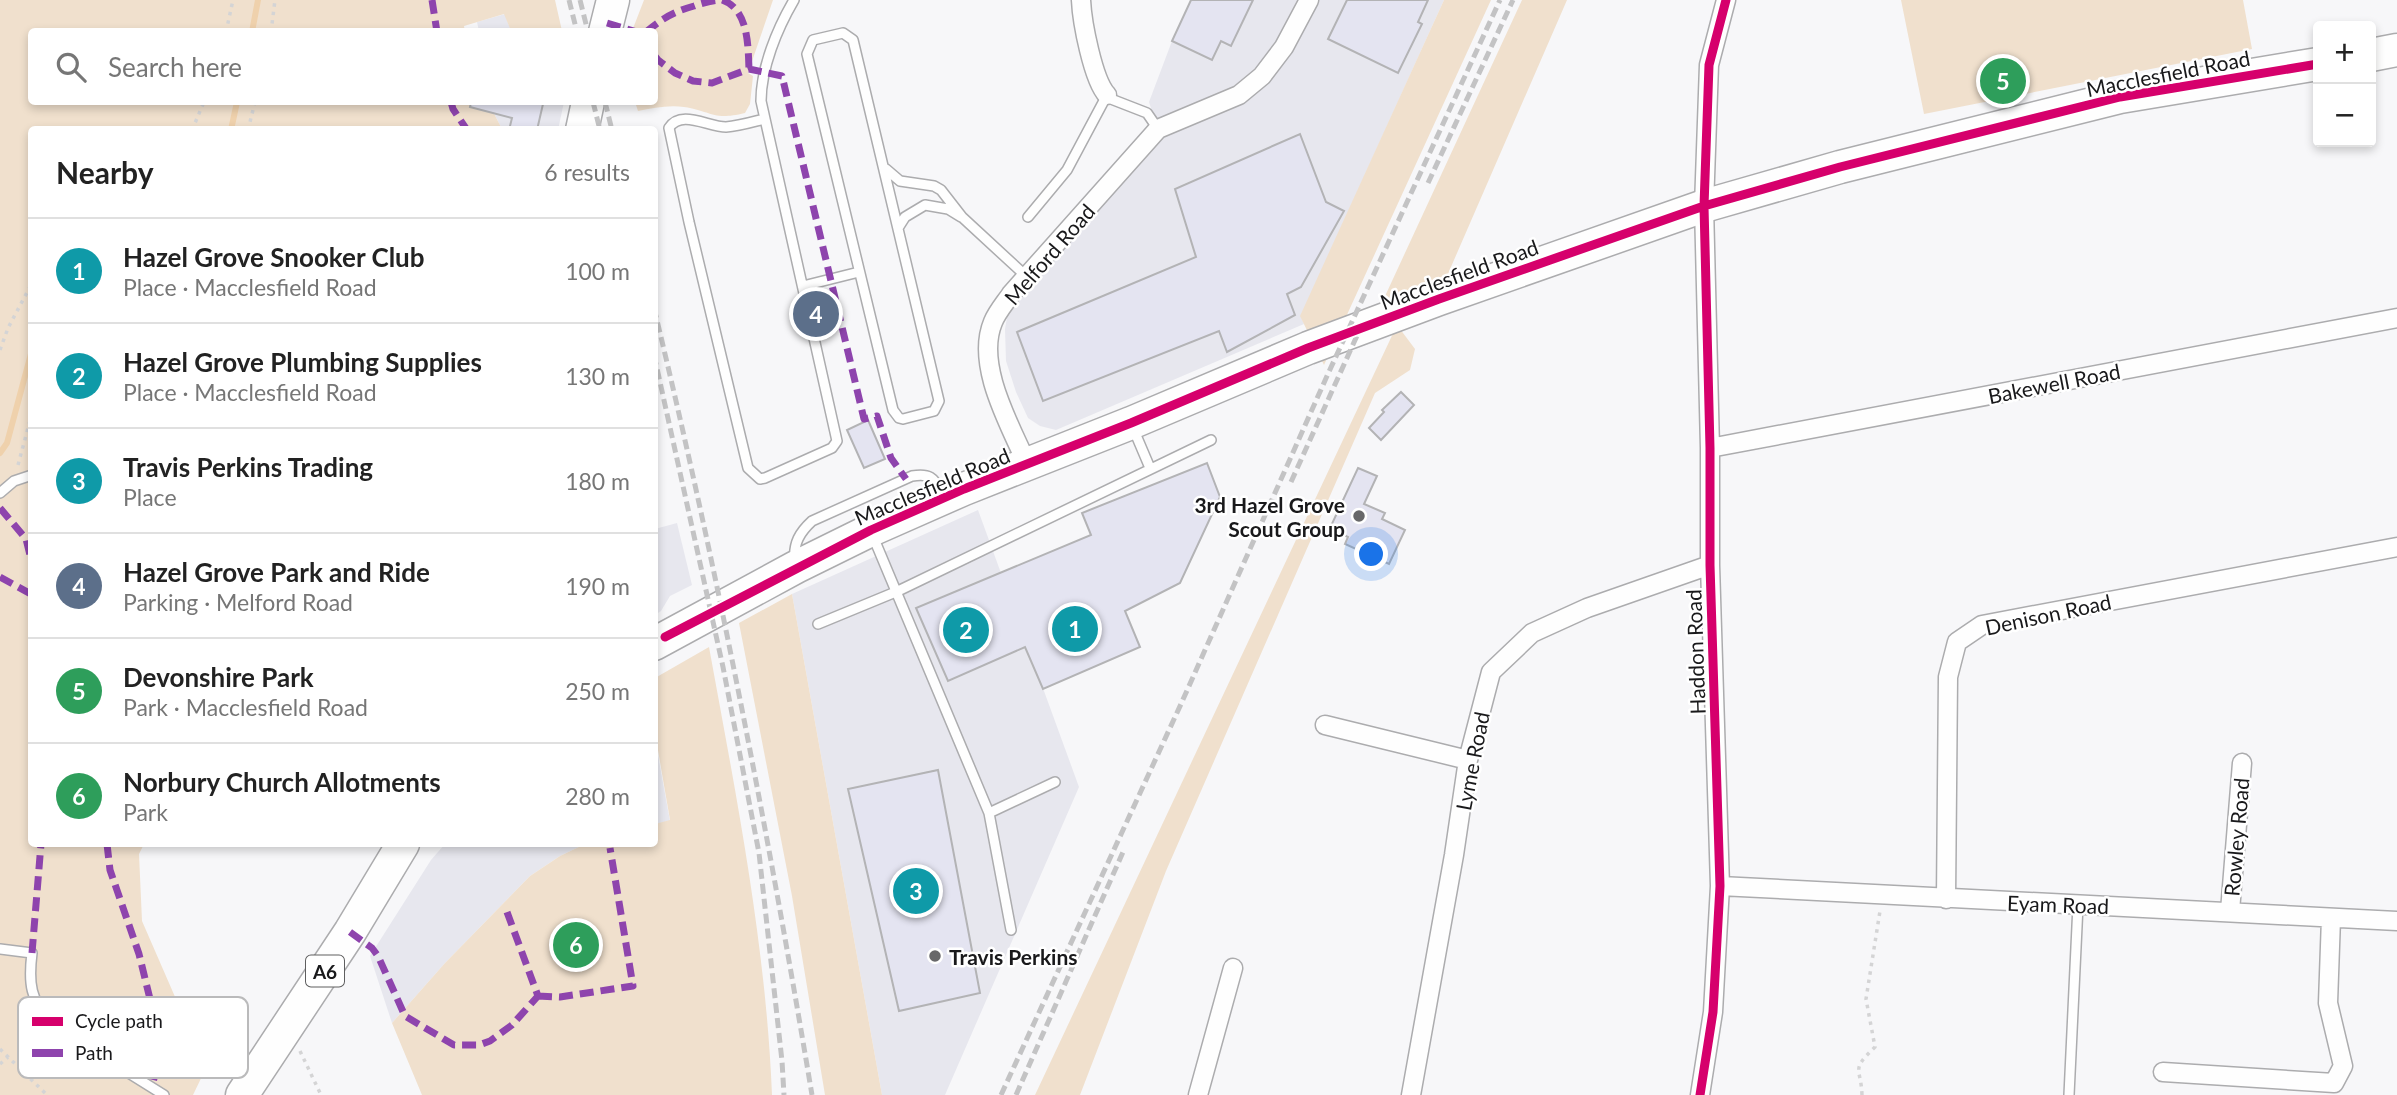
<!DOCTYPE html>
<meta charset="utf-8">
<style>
body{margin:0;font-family:Lato,sans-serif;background:#f6f6f6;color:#222}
.controls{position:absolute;right:21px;top:21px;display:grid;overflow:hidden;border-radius:7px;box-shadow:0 4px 10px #0003}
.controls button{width:63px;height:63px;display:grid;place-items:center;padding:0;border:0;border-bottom:2px solid #e0e0e0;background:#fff;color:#222;font:35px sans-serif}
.you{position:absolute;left:1372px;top:555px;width:24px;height:24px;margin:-18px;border:5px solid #fff;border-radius:50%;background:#1a73e8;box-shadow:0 0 0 10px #1a73e833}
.badge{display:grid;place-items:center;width:46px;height:46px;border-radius:50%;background:#676769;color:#fff;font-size:23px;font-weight:700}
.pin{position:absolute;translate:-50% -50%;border:4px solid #fff;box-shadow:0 2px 7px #0006}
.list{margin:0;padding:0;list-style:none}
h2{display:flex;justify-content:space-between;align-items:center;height:91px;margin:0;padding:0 28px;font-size:30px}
h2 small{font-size:23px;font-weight:400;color:#767676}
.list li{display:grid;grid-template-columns:46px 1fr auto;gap:21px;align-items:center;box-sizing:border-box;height:105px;padding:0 28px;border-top:2px solid #e0e0e0}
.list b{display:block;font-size:26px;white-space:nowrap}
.list p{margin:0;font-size:23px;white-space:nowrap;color:#767676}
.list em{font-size:23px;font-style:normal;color:#767676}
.icon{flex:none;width:38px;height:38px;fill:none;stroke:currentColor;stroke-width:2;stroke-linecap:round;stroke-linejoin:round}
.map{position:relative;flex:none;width:2397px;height:1095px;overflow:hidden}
.search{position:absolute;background:#fff;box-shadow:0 4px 10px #0003;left:28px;top:28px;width:630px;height:77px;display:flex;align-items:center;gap:18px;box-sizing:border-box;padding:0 24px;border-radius:7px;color:#767676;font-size:26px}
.panel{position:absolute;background:#fff;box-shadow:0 4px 10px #0003;left:28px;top:126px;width:630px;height:721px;border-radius:7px}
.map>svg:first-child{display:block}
.built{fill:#e7e7ee}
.green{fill:#f0e0cd}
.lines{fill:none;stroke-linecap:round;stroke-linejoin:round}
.stream{stroke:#efd1ac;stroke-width:6}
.building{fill:#e4e4f1;stroke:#b3b3b5;stroke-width:2}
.lane-casing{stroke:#acacae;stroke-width:12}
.street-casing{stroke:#acacae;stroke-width:21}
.highway-casing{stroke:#acacae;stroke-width:35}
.path{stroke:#d4d4d5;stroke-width:3.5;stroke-dasharray:3.5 5;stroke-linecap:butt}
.lane{stroke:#fefefe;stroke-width:9}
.street{stroke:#fefefe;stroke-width:18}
.highway{stroke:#fefefe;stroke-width:32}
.rail{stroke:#c3c3c4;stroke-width:5;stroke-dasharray:10 5;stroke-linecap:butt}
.quiet{stroke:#8e44ad;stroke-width:7;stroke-dasharray:14 7;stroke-linecap:butt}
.cycleway-casing{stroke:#fff;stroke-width:13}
.cycleway{stroke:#d6006c;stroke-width:9}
.poi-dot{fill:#676769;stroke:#fff;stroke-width:2.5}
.labels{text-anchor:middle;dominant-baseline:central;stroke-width:5;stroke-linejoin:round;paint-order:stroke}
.shield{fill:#fff;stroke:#5e5e5f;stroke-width:2}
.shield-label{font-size:19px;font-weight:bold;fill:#19191b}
.street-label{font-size:21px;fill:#19191b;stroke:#fff}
.poi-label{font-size:21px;font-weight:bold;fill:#19191b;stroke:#fff;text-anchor:end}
.key{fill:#fff;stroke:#bababb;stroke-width:2}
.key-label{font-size:19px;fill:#19191b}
</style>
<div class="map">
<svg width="2397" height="1095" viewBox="0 0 2397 1095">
<rect width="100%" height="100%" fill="#f7f7f9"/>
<!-- built -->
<path class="built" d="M1191 0H1444L1301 316 1304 324 1056 430 1040 426 1028 418 1016 392 1006 361 1005 329 1011 294 1158 129 1149 102 1172 41Z
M505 14 511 31H479L477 22Z
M488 102H564L558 130 502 129Z
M978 510 1079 787 945 1095H882L792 594Z
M677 523 692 585 670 596 661 611 655 615V529Z
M654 733 670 821 655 824H654Z
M445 844H585L560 856 530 876 445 963 392 1023 370 956 431 860Z"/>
<!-- green -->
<path class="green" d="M0 0H555L562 31H511L504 14 464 26 465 32H32V102H488L502 129 32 130V844H144L139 854 142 921 206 1068 193 1095H0Z
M644 0H773L748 73 753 76 750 104 745 113C712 121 712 111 684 107 668 105 653 108 638 111L635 102H654V32L632 31Z
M1444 0H1491L1324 365 1300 316Z
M1522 0H1567L1444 283 1380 307Z
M1901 0H2243L2252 49 1924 114Z
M1397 325 1415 349 1410 370 1375 393 1166 871 1080 1095H1035Z
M792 594 882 1095H825L792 896 739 623Z
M709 647C736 795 766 944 772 1095H422L392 1023 445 963 530 876 560 856 585 844H654L655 824 670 820 655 733V678Z"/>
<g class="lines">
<!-- stream -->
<path class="stream" d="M252 32 258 0
M231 130 237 102
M0 453 7 443 32 350"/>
</g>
<!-- building -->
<path class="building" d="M1191 0H1253L1231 46 1221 41 1212 60 1172 41Z
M1347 0H1428L1418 22 1422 24 1398 73 1328 39Z
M471 102H534L543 104 537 130H509L512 118 470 107Z
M1300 134 1326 202 1344 211 1301 287 1287 294 1295 315 1227 352 1219 331 1043 401 1017 332 1196 257 1175 189Z
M1401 392 1414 405 1381 440 1369 428 1384 412 1382 410Z
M868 420 885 459 864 468 847 430Z
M1207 463 1220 497 1180 583 1125 611 1140 647 1043 689 1025 647 948 681 916 608 1091 535 1082 513Z
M1358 468 1377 476 1364 504 1385 513 1382 519 1405 530 1389 564 1345 544 1348 537 1330 528Z
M938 770 980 993 899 1011 848 789Z"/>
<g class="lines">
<defs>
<path id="lane" d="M843 33 853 40 939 401 934 411 903 419 899 418 893 410 807 54 813 40Z
M764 119C752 122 739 126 726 127 708 127 681 109 669 128L689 222 748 468 760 479 765 478 832 448 837 441 761 101C761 68 777 29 794 0
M886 169 900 181 934 186 941 190 962 217 1027 277
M1028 217 1067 170 1107 95 1111 99 1147 113 1158 129
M898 228 905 217 925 205 948 209 961 217
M803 286 859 272
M1133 428 1150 468
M0 493 14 481 32 475
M872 534 989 813 1011 930
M795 561C793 543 800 532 812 521L912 476C929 473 934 477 942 493
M818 624 898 591 1211 440
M989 813 1055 782
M0 949 32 953C28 985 31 998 50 1024L164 1095
M2069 1095 2078 905"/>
<path id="street" d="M1081 0C1082 22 1093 80 1107 95
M1710 448 2397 318
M1027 464C1010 425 975 365 993 322 997 312 1005 303 1011 294L1158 129 1239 95 1262 76 1284 47 1309 0
M1325 725 1468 760
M1720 886 2397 921
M1946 899 1948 677 1957 642 1982 625 2397 547
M2230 911 2242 763
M2163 1072 2334 1083 2343 1066 2328 1003 2331 918
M1198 1095 1233 968
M1411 1095 1454 855 1468 760 1491 672 1532 633 1587 608 1710 565
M1700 1095 1713 1012 1720 886 1710 565V448L1704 206 1709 65 1726 0"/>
<path id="highway" d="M605 32 613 0
M2371 55 2397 50
M582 130 588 102
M654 644 796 567 871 530 964 489 1131 423 1308 348 1439 299 1704 206 1840 167 2120 97 2318 64
M242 1095 350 932 403 844"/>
</defs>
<!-- lane casing -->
<use href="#lane" class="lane-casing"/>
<!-- street casing -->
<use href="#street" class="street-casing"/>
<!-- highway casing -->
<use href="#highway" class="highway-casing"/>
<!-- path -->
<path class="path" d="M226 32 233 0
M271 32 275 0
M192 130 204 102
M248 130 255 102
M0 350 8 328 32 283
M18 465 32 413
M0 1049 47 1095
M300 1051 321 1095
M0 1064 8 1057
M1862 1095C1861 1067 1850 1071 1875 1047L1866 999 1880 911"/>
<!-- lane -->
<use href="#lane" class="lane"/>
<!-- street -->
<use href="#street" class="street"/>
<!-- highway -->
<use href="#highway" class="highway"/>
<!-- rail -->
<path class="rail" d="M569 0 577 32
M580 0 588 32
M593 102 600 130
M605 102 612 130
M1428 183 1513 0
M654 308C717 568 768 831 812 1095
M654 355 723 667 759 853 782 1061 784 1095
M1291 482 1360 329
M1001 1095 1181 704 1327 376 1500 0
M1016 1095 1123 852"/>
<!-- quiet -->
<path class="quiet" d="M432 0 437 32
M607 23 637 32
M646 32C663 18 673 12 694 6 702 3 714 0 722 0 749 9 748 47 749 69
M654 55 658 60 675 73 693 81 712 83 749 69 782 76 864 419 877 416 891 458 906 479
M451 102 453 109 467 130
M0 508 26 539 32 563
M32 573V595
M0 577 31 594
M107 844 110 870 139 954 162 1048 152 1086
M507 912 538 996
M350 932 372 948 378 956 405 1016 454 1045H479L490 1041 512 1025 538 996
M32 953 41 844
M538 996 560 997 633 986 610 848"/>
<defs>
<path id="cycleway" d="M665 637 871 530 964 489 1131 423 1308 348 1439 299 1704 206 1840 167 2120 97 2318 64
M1700 1095 1713 1012 1720 886 1710 565V448L1704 206 1709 65 1726 0"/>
</defs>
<!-- cycleway casing -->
<use href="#cycleway" class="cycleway-casing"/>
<!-- cycleway -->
<use href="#cycleway" class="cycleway"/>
</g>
<!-- markers -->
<g class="poi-dot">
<circle cx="1359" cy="516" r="7"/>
<circle cx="935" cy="956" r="7"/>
</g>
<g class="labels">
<!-- shield labels -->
<rect class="shield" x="306" y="955.5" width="38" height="31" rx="5"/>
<g class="shield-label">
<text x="325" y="971">A6</text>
</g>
<!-- street labels -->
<g class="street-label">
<text transform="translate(2168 73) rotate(-11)">Macclesfield Road</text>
<text transform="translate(1049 254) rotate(-49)">Melford Road</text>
<text transform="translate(1459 274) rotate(-20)">Macclesfield Road</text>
<text transform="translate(2054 383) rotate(-11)">Bakewell Road</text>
<text transform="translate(932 486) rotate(-23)">Macclesfield Road</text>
<text transform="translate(2048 614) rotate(-12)">Denison Road</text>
<text transform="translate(1695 652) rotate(-92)">Haddon Road</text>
<text transform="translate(1472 761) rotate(-79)">Lyme Road</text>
<text transform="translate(2236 837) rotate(-85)">Rowley Road</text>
<text transform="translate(2058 904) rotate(2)">Eyam Road</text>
</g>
<!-- poi labels -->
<g class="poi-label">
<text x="1345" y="504">3rd Hazel Grove<tspan x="1345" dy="24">Scout Group</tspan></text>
<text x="949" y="956" text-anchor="start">Travis Perkins</text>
</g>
</g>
<!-- legend -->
<rect x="18" y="997" width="230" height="81" rx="10" class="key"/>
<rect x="32" y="1017" width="31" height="9" fill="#d6006c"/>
<rect x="32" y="1049" width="31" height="8" fill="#8e44ad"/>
<g class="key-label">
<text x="75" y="1028">Cycle path</text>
<text x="75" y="1060">Path</text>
</g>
</svg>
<div class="controls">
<button>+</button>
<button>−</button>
</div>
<div class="you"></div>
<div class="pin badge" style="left:1075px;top:629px;background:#0f9aa8">1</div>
<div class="pin badge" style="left:966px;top:630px;background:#0f9aa8">2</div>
<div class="pin badge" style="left:916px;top:891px;background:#0f9aa8">3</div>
<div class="pin badge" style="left:816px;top:314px;background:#5c6f8a">4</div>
<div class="pin badge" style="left:2003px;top:81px;background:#2e9e5b">5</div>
<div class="pin badge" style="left:576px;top:945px;background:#2e9e5b">6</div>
<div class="search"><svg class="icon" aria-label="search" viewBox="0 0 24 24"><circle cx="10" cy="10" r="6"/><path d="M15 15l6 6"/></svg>Search here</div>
<section class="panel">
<h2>Nearby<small>6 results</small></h2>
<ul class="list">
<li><span class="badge" style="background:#0f9aa8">1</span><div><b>Hazel Grove Snooker Club</b><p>Place · Macclesfield Road</p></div><em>100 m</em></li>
<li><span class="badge" style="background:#0f9aa8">2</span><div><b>Hazel Grove Plumbing Supplies</b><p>Place · Macclesfield Road</p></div><em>130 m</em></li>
<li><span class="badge" style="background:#0f9aa8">3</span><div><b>Travis Perkins Trading</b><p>Place</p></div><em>180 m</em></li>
<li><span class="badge" style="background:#5c6f8a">4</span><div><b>Hazel Grove Park and Ride</b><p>Parking · Melford Road</p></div><em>190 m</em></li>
<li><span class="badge" style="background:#2e9e5b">5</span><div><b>Devonshire Park</b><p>Park · Macclesfield Road</p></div><em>250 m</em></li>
<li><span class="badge" style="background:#2e9e5b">6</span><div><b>Norbury Church Allotments</b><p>Park</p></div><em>280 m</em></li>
</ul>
</section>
</div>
